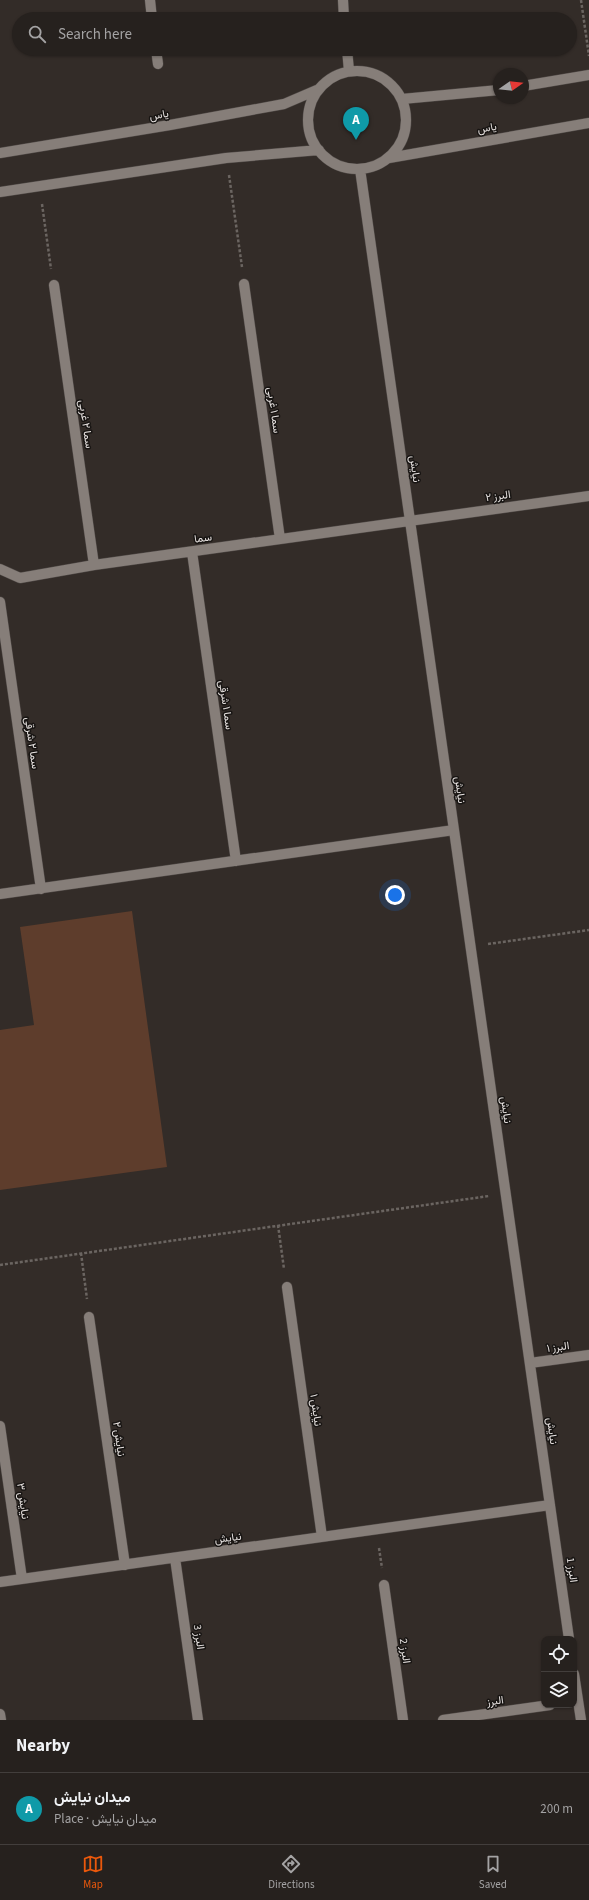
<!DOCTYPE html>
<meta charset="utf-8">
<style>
body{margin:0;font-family:"Source Sans 3",Vazirmatn,sans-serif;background:#322e2b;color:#f1f3f6}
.controls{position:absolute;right:12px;bottom:12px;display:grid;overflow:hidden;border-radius:8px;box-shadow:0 1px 3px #0004}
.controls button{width:36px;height:36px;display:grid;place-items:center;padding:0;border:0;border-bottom:1px solid #423e3c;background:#26211e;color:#f1f3f6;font:20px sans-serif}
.compass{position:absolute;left:493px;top:68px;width:36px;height:36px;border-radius:50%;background:#26211e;box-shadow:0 1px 3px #0004;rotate:76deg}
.you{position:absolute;left:395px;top:895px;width:14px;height:14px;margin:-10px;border:3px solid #fff;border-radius:50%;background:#1a73e8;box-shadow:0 0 0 6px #1a73e833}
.badge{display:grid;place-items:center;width:26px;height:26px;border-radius:50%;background:#ea580c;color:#fff;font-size:13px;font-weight:700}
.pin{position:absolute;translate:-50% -33px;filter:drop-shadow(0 1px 2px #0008)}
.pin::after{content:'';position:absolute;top:21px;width:14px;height:12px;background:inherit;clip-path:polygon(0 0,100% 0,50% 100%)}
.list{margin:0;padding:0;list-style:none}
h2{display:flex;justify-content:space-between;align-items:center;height:52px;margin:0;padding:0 16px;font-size:17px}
h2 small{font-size:13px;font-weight:400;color:#a4a3a4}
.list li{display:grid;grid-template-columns:26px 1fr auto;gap:12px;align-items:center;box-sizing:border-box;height:72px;padding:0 16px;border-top:1px solid #423e3c}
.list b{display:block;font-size:15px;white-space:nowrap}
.list p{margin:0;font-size:13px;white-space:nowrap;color:#a4a3a4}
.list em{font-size:13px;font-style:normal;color:#a4a3a4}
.icon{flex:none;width:22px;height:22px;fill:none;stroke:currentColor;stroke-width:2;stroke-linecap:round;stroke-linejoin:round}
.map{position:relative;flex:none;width:589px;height:1720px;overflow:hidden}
.search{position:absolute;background:#26211e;box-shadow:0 1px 3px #0004;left:12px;right:12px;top:12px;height:44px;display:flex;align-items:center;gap:10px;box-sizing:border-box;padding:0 14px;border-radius:22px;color:#a4a3a4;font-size:15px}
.sheet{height:124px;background:#26211e}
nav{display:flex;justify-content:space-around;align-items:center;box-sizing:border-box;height:56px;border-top:1px solid #423e3c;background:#26211e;font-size:11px;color:#a4a3a4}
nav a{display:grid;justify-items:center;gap:2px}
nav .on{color:#ea580c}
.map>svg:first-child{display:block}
.green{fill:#5e3d2c}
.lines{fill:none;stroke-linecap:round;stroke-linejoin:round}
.minor-casing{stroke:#504a47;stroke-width:11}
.path{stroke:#6b6561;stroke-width:2.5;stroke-dasharray:3 2;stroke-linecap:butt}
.minor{stroke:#867e79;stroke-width:10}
.labels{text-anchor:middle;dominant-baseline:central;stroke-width:3;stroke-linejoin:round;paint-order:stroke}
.street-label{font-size:11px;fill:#e7e2e0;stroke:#181513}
</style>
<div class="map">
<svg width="589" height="1720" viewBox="0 0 589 1720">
<rect width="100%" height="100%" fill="#332c28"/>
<!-- green -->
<path class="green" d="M132 911 167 1167 0 1190V1030L34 1025 20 927Z"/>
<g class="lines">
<defs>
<path id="minor" d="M150 0 152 19
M343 0 344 19
M156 49 158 64
M347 49 349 71
M308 120a49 49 0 1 1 98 0a49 49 0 1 1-98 0Z
M523 86 589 75
M402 99 499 90
M0 153 170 125 284 104 319 89
M389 158 589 123
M360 169 569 1639
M0 192 226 158 319 150
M244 284 280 539
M54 285 94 565
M192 552 236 861
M0 569 20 578 94 565 589 496
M0 602 41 889
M0 894 454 830
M287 1287 322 1537
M89 1317 125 1565
M530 1363 589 1355
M0 1426 22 1579
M175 1558 198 1720
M0 1582 550 1505
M384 1585 403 1720
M574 1674 581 1720
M0 1714 1 1720
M443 1720 550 1705"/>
</defs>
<!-- minor casing -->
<use href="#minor" class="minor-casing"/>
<!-- path -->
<path class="path" d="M581 0 589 56
M229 175 242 267
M42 204 51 269
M488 944 589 930
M278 1225 284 1269
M81 1253 87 1299
M0 1265 489 1196
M379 1548 382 1568"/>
<!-- minor -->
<use href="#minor" class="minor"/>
</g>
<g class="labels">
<!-- street labels -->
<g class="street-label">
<text transform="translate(159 115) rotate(-10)">یاس</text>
<text transform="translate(487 128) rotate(-10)">یاس</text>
<text transform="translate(274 410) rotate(82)">سما ۱ غربی</text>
<text transform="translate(86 424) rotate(82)">سما ۲ غربی</text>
<text transform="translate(415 469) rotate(82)">نیایش</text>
<text transform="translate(498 496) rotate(-8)">البرز ۲</text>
<text transform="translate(203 538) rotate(-8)">سما</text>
<text transform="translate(226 705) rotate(82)">سما ۱ شرقی</text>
<text transform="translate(32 743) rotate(82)">سما ۲ شرقی</text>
<text transform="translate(460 790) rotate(82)">نیایش</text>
<text transform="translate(506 1110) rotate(82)">نیایش</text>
<text transform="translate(558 1347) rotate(-8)">البرز ۱</text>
<text transform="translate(316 1410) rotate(82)">نیایش ۱</text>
<text transform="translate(552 1431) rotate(82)">نیایش</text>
<text transform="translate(119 1439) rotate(82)">نیایش ۲</text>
<text transform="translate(23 1501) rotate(82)">نیایش ۳</text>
<text transform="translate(228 1538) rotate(-8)">نیایش</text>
<text transform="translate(572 1570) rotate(82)">البرز 1</text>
<text transform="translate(199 1637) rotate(82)">البرز 3</text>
<text transform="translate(405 1651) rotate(82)">البرز 2</text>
<text transform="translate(495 1701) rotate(-8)">البرز</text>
</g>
</g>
</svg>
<div class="controls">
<button><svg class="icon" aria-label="locate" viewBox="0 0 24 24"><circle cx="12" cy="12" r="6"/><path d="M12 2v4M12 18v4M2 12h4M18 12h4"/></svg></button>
<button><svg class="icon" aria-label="layers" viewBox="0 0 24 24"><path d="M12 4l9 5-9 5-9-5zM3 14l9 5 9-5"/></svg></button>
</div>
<svg class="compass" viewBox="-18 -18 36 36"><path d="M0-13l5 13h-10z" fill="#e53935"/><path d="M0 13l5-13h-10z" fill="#a4a3a4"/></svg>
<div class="you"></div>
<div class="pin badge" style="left:356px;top:140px;background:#0f9aa8">A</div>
<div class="search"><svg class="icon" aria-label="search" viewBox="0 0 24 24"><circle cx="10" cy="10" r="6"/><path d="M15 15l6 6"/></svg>Search here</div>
</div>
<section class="sheet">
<h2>Nearby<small></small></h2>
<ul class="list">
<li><span class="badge" style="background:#0f9aa8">A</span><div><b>میدان نیایش</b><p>Place · میدان نیایش</p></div><em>200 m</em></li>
</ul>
</section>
<nav>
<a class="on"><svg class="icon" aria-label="map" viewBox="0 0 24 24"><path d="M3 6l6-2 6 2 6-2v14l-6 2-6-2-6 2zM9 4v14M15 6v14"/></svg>Map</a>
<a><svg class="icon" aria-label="directions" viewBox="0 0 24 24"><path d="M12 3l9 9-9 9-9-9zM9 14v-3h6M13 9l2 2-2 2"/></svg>Directions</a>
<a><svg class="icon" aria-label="saved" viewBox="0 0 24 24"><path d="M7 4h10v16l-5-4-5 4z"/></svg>Saved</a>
</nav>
